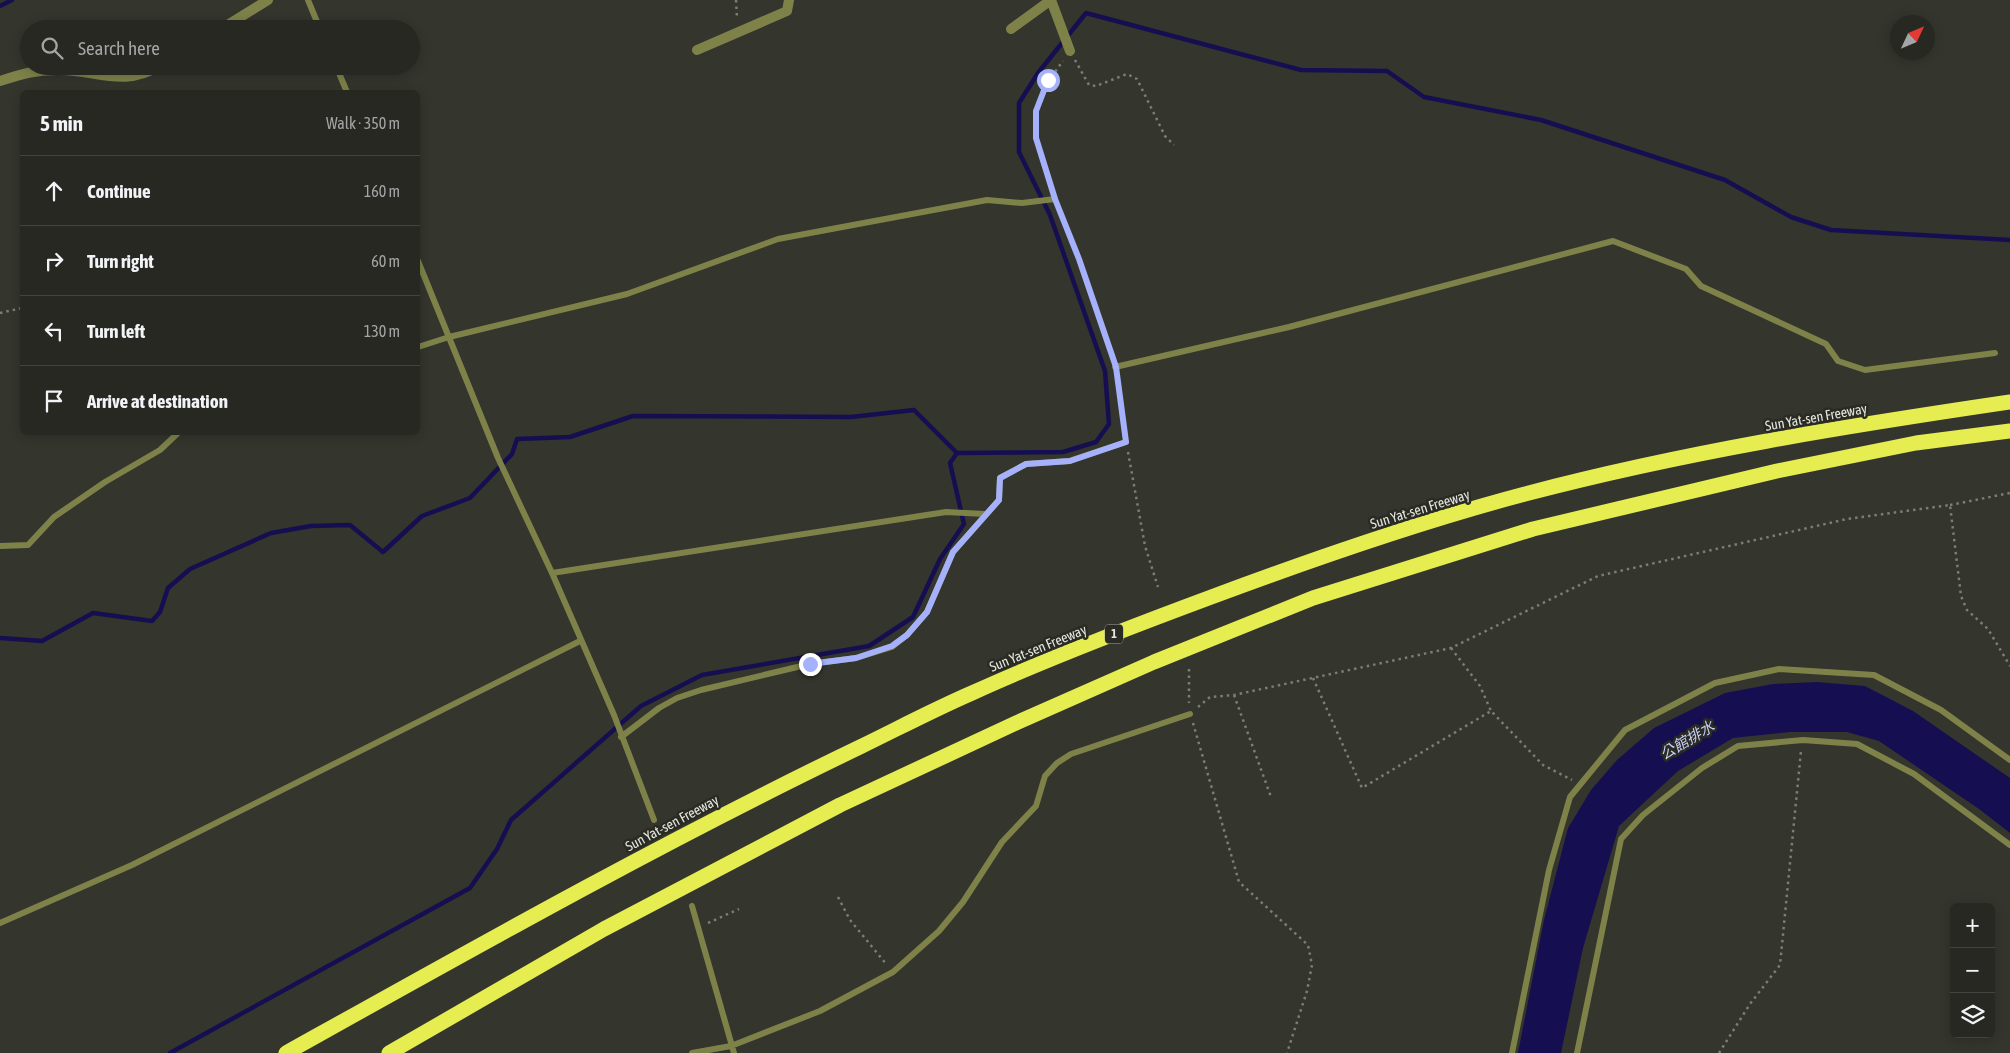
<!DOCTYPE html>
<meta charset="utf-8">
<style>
body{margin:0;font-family:"Asap Condensed","Noto Sans TC",sans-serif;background:#33342f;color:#f1f3f6}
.controls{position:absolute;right:15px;bottom:15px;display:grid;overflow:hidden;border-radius:8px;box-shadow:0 2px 12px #0003}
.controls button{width:45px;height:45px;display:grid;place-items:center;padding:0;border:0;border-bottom:1px solid #434440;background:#272822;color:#f1f3f6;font:25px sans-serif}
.compass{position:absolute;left:1890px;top:15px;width:45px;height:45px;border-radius:50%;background:#272822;box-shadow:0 2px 12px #0003;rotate:46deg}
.stop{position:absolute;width:15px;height:15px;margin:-11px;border:4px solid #a6b1fc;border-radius:50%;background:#fff}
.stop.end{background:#a6b1fc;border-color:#fff;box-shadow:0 1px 5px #0008}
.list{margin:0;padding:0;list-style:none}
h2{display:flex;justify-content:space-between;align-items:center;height:65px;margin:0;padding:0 20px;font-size:21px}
h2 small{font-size:16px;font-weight:400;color:#a4a6a5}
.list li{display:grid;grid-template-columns:32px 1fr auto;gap:15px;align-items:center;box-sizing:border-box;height:70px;padding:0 20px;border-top:1px solid #434440}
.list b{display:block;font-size:19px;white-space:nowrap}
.list em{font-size:16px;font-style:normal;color:#a4a6a5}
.icon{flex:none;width:28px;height:28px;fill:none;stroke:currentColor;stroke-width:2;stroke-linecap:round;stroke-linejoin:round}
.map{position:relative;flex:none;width:2010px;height:1053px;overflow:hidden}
.search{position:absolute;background:#272822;box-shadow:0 2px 12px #0003;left:20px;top:20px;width:400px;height:55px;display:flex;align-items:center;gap:12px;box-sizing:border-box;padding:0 18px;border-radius:28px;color:#a4a6a5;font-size:19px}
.panel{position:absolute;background:#272822;box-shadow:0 2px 12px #0003;left:20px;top:90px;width:400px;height:345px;border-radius:8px}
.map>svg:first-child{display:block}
.water{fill:#150f51}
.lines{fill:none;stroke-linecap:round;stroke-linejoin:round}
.stream{stroke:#150f51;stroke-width:4.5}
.path{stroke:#7c7d76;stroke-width:2.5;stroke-dasharray:2.5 4;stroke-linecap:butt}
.lane{stroke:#7e8249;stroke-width:6}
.street{stroke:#7e8249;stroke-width:10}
.highway{stroke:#e6ed50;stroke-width:15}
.route{stroke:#a6b1fc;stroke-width:6}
.labels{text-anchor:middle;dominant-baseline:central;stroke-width:5;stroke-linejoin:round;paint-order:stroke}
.shield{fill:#2a2b23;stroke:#aeaea8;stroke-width:1}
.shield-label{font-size:12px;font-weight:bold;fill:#e6e6e1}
.street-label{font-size:14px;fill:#e6e6e1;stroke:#2a2b23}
.water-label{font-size:15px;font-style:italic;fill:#c9d1fa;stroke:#2a2b23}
</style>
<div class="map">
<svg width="2010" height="1053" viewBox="0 0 2010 1053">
<rect width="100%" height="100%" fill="#34352d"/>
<!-- water -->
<path class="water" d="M1817 682 1865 686 1913 711 2010 778V833L1979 809 1879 741 1847 732H1790L1733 738 1678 771 1619 826 1583 948 1561 1053H1518L1544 920 1568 828 1591 790 1617 760 1654 728 1725 693 1773 684Z"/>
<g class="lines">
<!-- stream -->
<path class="stream" d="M0 6 12 0
M0 638 42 641 93 613 152 621 160 612 168 588 190 569 271 533 311 526 350 525 383 552 422 516 470 498 512 454 517 439 570 437 633 416 851 417 914 410 957 453 1063 452 1096 442 1109 424 1105 371 1050 215 1019 152V103L1038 73 1086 13 1301 70 1387 71 1424 97 1541 120 1725 180 1791 217 1831 230 2010 240
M170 1053 470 888 497 849 511 820 641 706 702 675 869 646 913 617 940 559 964 524 950 463 957 453"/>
<!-- path -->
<path class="path" d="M736 0 737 18
M1075 60 1089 85 1096 86 1127 74 1137 79 1165 136 1174 145
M1052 188C1047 172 1040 156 1036 140 1030 111 1046 83 1063 61
M1059 208 1079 259 1112 358
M0 313 22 308
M1117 378 1124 432
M1128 452 1145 546 1158 587
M1950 505 2010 493
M1451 648 1480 686 1491 711
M1189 669V703
M1313 678 1362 788 1491 711 1543 765 1572 780
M1234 695 1271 797
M1198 707 1210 697 1234 695 1451 648 1598 576 1847 519 1950 505 1961 596 1967 610 1988 629 2010 666
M1193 723 1239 882 1308 945 1312 965 1307 991 1287 1053
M838 897 850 920 887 965
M708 923 739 909
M1719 1053 1750 1004 1780 965 1801 751"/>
<!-- lane -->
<path class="lane" d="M308 0 320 29
M336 66 347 92
M418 261 498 458 552 573 614 715 654 820
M418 347 449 337 627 294 778 239 987 200 1022 203 1055 199
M1115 367 1289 327 1613 241 1686 269 1701 286 1826 344 1838 361 1865 370 1995 353
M0 546 28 545 54 517 105 482 160 450 179 432
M552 573 946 512 985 514
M621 737 659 708 677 698 701 690 810 664 856 658 892 647 907 635 927 612 953 552 999 500 1000 478 1026 464 1069 461 1126 442
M692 906 734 1053
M0 923 132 865 580 641
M692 1053 731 1046 820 1011 893 972 939 931 963 902 1002 842 1036 806 1045 776 1057 763 1071 754 1190 714
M1512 1053 1549 870 1570 797 1625 730 1715 683 1779 669 1874 675 1941 710 2010 760
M1577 1053 1621 839 1643 815 1702 768 1738 746 1803 740 1857 744 1914 774 2010 845"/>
<!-- street -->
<path class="street" d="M1051 0 1070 51
M221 29 268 0
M1011 29 1051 0
M697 50 787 11 789 0
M0 81C22 74 38 69 61 70 98 71 125 87 159 66"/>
<!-- highway -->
<path class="highway" d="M286 1053C476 947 666 840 862 746 899 728 935 709 972 693 1051 657 1133 626 1214 596 1316 558 1419 522 1525 494 1684 452 1847 426 2010 402
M389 1053 604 929 840 805 1016 723 1154 662 1313 598 1533 529 1777 471 1916 443 2010 431"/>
</g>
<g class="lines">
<!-- route -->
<path class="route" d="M810 664 856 658 892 646 907 635 927 612 953 552 999 500 1000 478 1026 464 1070 461 1126 442 1116 367 1079 259 1055 199 1036 138V111L1048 80"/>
</g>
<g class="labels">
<!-- shield labels -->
<rect class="shield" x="1105" y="624.5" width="18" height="19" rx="4"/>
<g class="shield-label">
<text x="1114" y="634">1</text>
</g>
<!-- street labels -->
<g class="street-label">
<text transform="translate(1816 417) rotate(-10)">Sun Yat-sen Freeway</text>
<text transform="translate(1420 509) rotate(-17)">Sun Yat-sen Freeway</text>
<text transform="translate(1038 648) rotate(-22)">Sun Yat-sen Freeway</text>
<text transform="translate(672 823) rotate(-28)">Sun Yat-sen Freeway</text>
</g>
<!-- water labels -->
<g class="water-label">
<text transform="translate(1687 740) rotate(-31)">公館排水</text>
</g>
</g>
</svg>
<div class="controls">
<button>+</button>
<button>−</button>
<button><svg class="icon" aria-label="layers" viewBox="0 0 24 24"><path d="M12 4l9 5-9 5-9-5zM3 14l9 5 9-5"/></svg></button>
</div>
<svg class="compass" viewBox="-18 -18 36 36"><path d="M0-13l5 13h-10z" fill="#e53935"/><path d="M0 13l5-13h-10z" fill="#a4a6a5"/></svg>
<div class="stop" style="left:1048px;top:80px"></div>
<div class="stop end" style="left:810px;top:664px"></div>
<div class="search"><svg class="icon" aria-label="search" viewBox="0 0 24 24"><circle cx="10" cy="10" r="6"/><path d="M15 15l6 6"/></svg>Search here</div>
<section class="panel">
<h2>5 min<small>Walk · 350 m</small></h2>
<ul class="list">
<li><svg class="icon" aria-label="ahead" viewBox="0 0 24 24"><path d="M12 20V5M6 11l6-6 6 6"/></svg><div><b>Continue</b></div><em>160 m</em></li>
<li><svg class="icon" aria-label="right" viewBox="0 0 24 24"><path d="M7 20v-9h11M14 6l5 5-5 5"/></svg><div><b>Turn right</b></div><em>60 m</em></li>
<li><svg class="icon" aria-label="left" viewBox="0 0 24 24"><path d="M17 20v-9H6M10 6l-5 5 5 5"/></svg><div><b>Turn left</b></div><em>130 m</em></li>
<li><svg class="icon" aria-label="arrive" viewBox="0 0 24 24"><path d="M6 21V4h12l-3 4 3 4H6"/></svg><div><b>Arrive at destination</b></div></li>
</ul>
</section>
</div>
